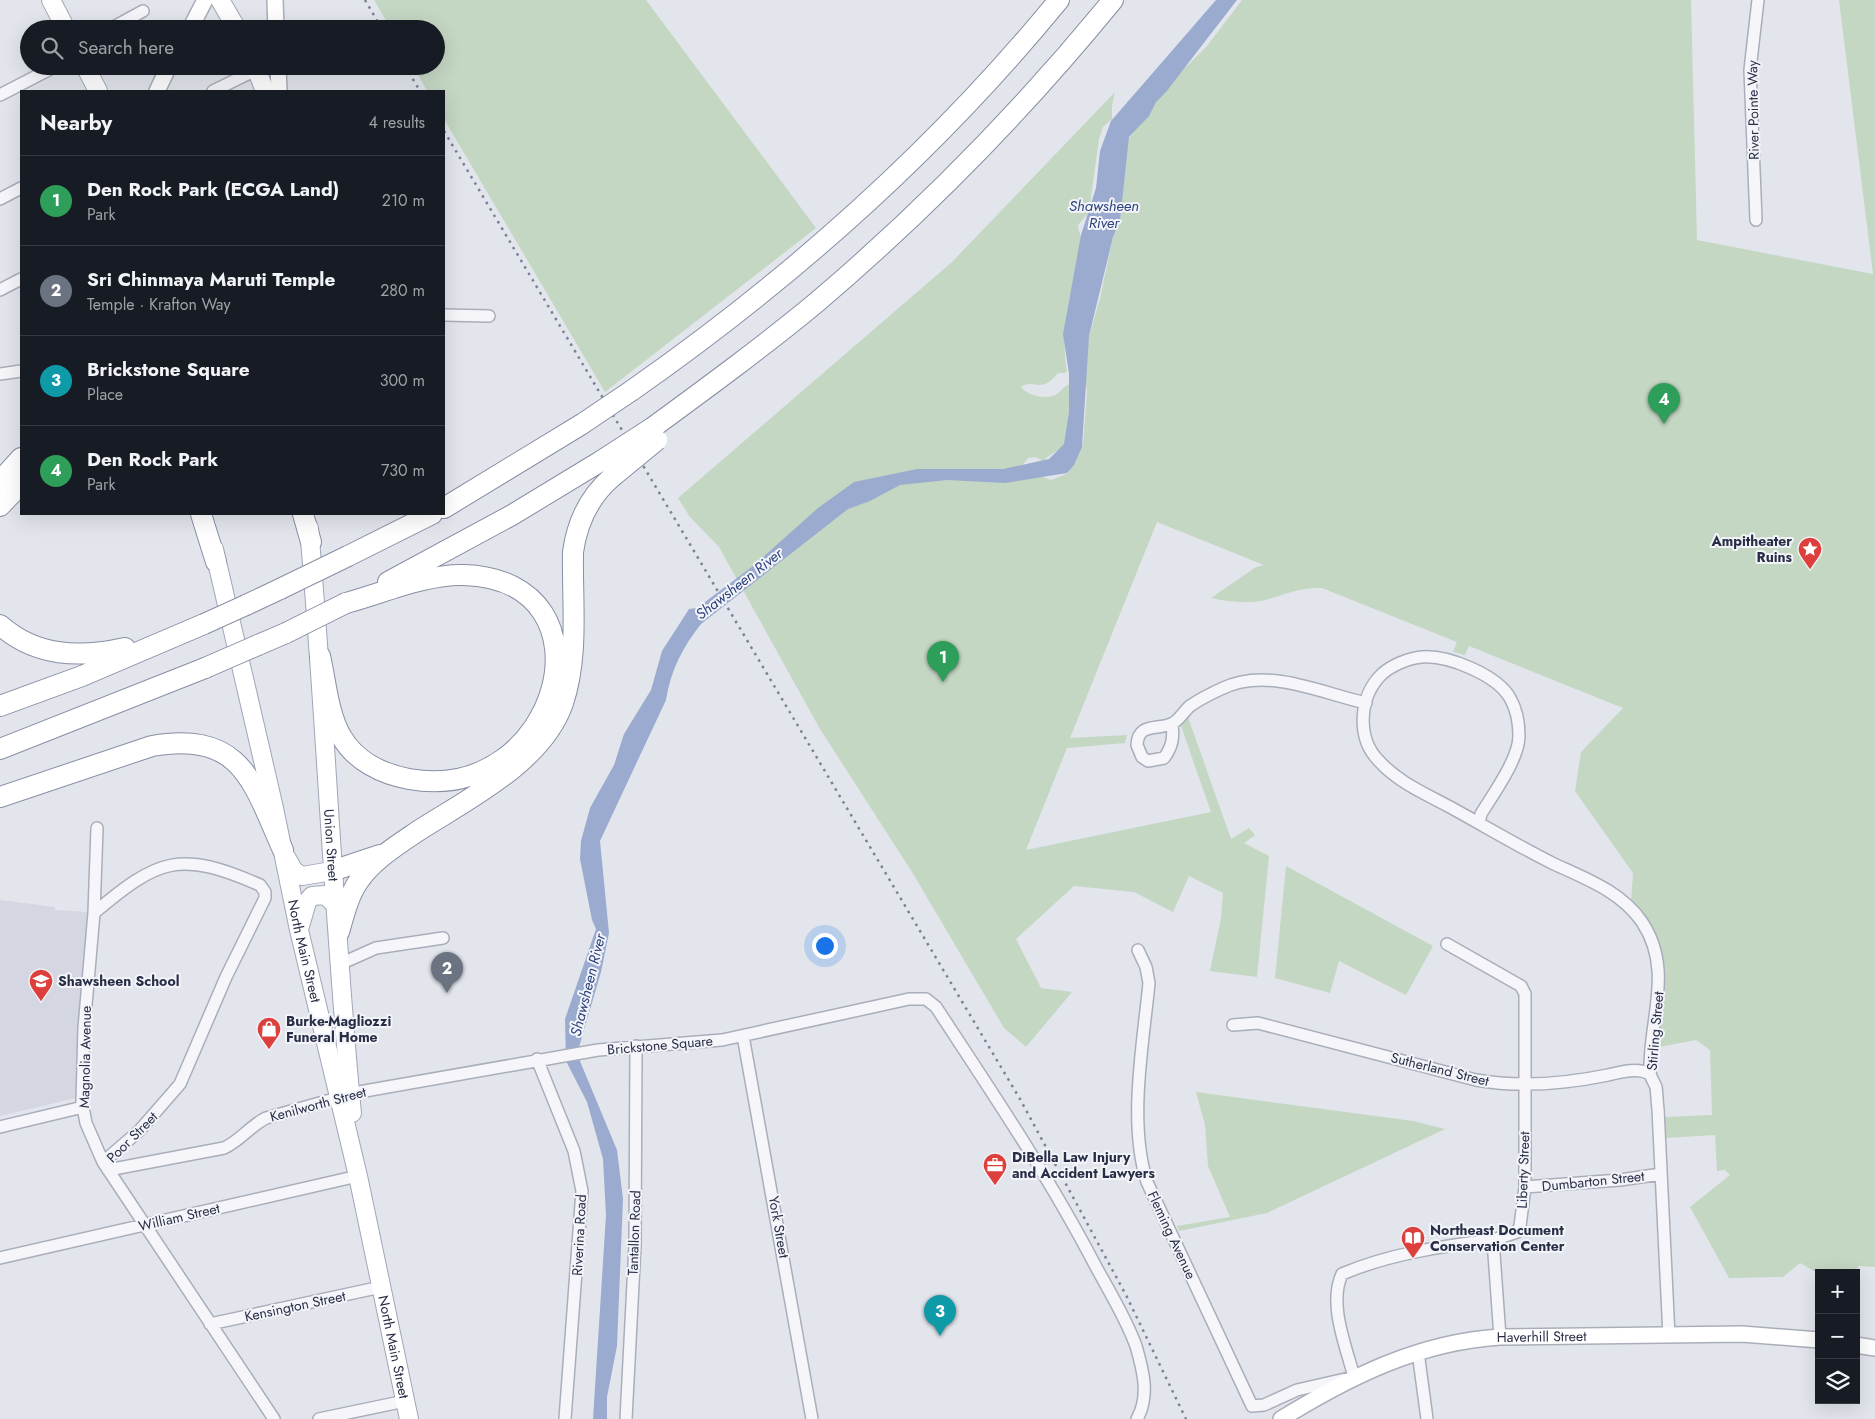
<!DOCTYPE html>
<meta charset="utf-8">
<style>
body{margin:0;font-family:Jost,sans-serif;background:#20242c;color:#f1f3f6}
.controls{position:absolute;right:15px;bottom:15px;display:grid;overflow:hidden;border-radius:0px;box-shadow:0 5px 20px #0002}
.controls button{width:45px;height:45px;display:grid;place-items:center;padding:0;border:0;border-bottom:1px solid #363941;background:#171b24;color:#f1f3f6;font:25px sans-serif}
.you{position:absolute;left:824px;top:945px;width:18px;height:18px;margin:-12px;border:4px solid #fff;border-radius:50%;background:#1a73e8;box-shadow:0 0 0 8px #1a73e833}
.badge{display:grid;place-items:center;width:32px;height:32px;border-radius:50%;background:#dd3f3c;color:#fff;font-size:16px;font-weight:700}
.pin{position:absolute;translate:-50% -41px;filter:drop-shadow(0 1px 2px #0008)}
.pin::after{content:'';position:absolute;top:26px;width:18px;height:15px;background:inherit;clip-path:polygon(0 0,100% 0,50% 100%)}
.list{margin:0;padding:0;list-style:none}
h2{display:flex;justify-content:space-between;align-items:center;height:65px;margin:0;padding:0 20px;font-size:21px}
h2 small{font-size:16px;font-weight:400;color:#9ea1a6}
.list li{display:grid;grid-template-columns:32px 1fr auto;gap:15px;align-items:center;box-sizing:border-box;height:90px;padding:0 20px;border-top:1px solid #363941}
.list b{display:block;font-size:19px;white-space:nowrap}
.list p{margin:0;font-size:16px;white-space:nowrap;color:#9ea1a6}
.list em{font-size:16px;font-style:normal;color:#9ea1a6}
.icon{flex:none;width:28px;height:28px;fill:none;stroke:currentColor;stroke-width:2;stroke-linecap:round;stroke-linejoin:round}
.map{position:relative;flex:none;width:1875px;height:1419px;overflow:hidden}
.search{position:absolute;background:#171b24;box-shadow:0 5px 20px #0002;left:20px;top:20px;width:425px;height:55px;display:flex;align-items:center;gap:12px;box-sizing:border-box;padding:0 18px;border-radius:28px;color:#9ea1a6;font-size:19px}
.panel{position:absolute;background:#171b24;box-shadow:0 5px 20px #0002;left:20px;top:90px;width:425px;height:425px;border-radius:0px}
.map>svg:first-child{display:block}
.built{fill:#d4d7e1}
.green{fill:#c4d7c3}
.water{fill:#9aabcf}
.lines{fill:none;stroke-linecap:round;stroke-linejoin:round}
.street-casing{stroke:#aaaeba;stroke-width:14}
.secondary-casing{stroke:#aaaeba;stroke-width:18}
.primary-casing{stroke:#a0a6b9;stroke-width:20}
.highway-casing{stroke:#888ea4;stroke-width:22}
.street{stroke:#f6f6fa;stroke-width:11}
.secondary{stroke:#fff;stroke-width:15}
.primary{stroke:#fff;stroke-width:18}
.highway{stroke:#fff;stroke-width:20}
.rail{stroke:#7a8098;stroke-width:2.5;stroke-dasharray:2.5 5;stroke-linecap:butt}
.highway-bridge-casing{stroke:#888ea4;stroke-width:22;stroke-linecap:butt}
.highway-bridge{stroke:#fff;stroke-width:20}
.labels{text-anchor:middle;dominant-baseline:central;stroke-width:4;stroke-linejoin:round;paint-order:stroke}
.street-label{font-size:14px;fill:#282e46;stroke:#f3f4f9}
.poi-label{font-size:14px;font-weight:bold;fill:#282e46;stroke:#f3f4f9;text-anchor:start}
.water-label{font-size:15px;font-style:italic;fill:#2e447f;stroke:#f3f4f9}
</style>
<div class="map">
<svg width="1875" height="1419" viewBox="0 0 1875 1419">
<rect width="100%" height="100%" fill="#e2e5ec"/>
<!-- built -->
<path class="built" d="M0 900 55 907V910L87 912 76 1098 0 1116Z"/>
<!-- green -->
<path class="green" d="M374 0H646L816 228 605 392 444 119V91H427L413 66H436V29H391Z
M1242 0H1691L1697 240 1873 274 1839 0H1875V1267L1859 1266 1853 1273 1819 1274 1800 1263 1783 1277 1729 1278 1690 1207 1730 1175 1725 1170 1717 1171 1715 1135 1665 1138 1664 1117 1712 1115 1710 1050 1696 1040 1659 1047C1658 1029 1662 1014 1664 997 1669 962 1657 926 1631 902L1633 873 1575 791 1581 752 1623 708 1469 646 1465 655 1453 652 1457 642 1322 588C1296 588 1288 594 1265 600 1247 604 1230 602 1211 598L1256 567 1264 565 1157 522 1070 738 1127 735 1125 743 1067 748 1026 850 1211 812 1181 726 1188 717 1231 839 1249 828 1255 835 1244 843 1269 856 1257 977 1210 971 1221 918 1223 893 1189 876 1173 912 1134 892 1074 886 1016 939 1041 988 1072 992 1026 1047 1004 1028 912 872 820 729 719 547 690 517 678 498 952 262 1115 92 1112 105V119L1103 127 1099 139 1089 212 1078 225C1078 232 1083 238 1081 244 1073 288 1059 325 1067 371L1065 373H1058C1040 395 1035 378 1021 387 1027 395 1043 399 1053 396 1060 394 1063 386 1070 384L1071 392 1068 443C1059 451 1051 453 1043 461L1036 457 1028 458 1020 468 1051 480 1068 473 1083 444 1087 393 1085 374 1088 340 1100 298 1113 237 1120 221 1128 140 1151 107 1178 75 1207 46Z
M1286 866 1433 946 1406 995 1339 961 1330 993 1275 978Z
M1196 1092 1413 1121 1445 1129 1267 1213 1179 1231 1177 1226 1230 1217 1208 1166 1205 1125Z"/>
<!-- water -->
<path class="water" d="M1216 0H1237L1166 92 1156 102 1149 116 1129 137 1120 221 1113 237 1089 336 1082 447 1074 465 1067 473 1005 483 947 480 900 485 870 501 848 509 701 624C682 648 671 670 666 700L600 841 609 933 601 972 577 1054 617 1150 623 1199 617 1346 607 1397V1419H593L606 1215 603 1159 587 1102 566 1061 565 1019 596 929 592 920 580 859 581 841 590 808 614 765 624 734 651 690 662 651 689 609 697 608 753 566 818 508 854 482 917 469H1003L1049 459 1064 444 1069 412V374L1063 334 1081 235 1096 188 1100 151 1111 121Z"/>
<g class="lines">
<defs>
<path id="street" d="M110 29 143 11
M213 91 256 70
M0 95 56 66
M0 199 21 188
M1756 220 1750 70 1758 0
M0 290 21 279
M444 315 489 316
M0 374 21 371
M1172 724C1174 738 1172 747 1164 758L1148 761 1142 757 1137 745C1138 723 1156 730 1171 724 1178 722 1184 711 1190 706 1200 699 1210 694 1221 689 1267 666 1320 693 1366 703
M1479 823 1481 814C1493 794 1519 759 1519 736 1519 723 1517 710 1510 698 1497 675 1448 655 1422 657 1409 658 1392 665 1382 674 1359 696 1356 738 1379 761 1398 782 1424 793 1448 806 1483 825 1516 845 1552 863 1584 878 1621 891 1642 922 1674 970 1649 1019 1650 1071 1650 1077 1654 1082 1656 1087 1657 1094 1657 1102 1658 1109L1669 1336
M97 828 94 913 84 1028 82 1102 86 1123 103 1162
M94 913C159 858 180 850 260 885L265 892V898L226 977 180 1084 139 1131 103 1162 274 1419
M1447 944 1521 986 1525 994V1187L1520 1226 1517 1232 1493 1240 1500 1337
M1138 950 1146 967 1149 983C1143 1045 1128 1122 1147 1182L1252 1406 1264 1405 1297 1390 1354 1377C1346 1346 1328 1304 1342 1274 1389 1254 1442 1246 1493 1240
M340 964 376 948 443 938
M1233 1025 1258 1023 1476 1080C1521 1088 1564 1084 1608 1075 1620 1072 1639 1067 1649 1074
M743 1036 812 1419
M537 1059 574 1151 582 1191 565 1419
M0 1127 83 1107
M108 1170 224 1148C240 1141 250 1126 266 1118L359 1092 598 1050 722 1040 909 999H926L936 1007C991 1091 1048 1175 1095 1265 1109 1291 1126 1318 1136 1346 1143 1370 1150 1396 1137 1419
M1525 1187 1620 1180 1661 1174
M0 1258 358 1176
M210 1324 381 1287
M1418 1352 1427 1419
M319 1419 405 1401
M626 1419 635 1245 636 1046"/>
<g id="secondary">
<path d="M275 0 276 29"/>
<path d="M190 29 205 0"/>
<path d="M278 66 279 91"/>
<path d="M157 91 169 66"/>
<path d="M1856 1345 1875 1348"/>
<path id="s1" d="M1281 1419C1349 1377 1419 1342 1500 1337L1742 1334 1819 1340"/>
</g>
<g id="primary">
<path d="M51 0 66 29"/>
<path d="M220 0 237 29"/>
<path d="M85 66 98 91"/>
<path d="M255 66 265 91"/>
<path id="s2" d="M309 528C326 723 333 918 352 1113"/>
<path id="s3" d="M214 549 274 808 299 930 358 1176 409 1419"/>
<path d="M286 857 294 871 302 876 332 871"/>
<path d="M300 926 307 902 312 896 325 895 335 904"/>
</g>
<path id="highway" d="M631 391C790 280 936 150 1059 0
M652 428C708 387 764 346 817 302 924 211 1024 109 1113 0
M0 481 21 458
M0 506 21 484
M444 508 582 424
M201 514 216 562
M303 514 311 542
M348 556 432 514
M388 582 512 515 601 461
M246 605 280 589
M0 625C36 657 80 658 125 648
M258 645 286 633
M320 656C326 682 328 713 341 736 355 761 382 774 409 779 559 806 621 580 464 575 426 574 383 593 346 603
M0 706 82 676 204 624
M0 749 205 668
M0 797 152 746C242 731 252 781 283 850
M332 871 380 855
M339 932C344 915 348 897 358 882 373 860 396 846 418 831 468 799 543 762 563 703 579 656 572 601 573 552 577 523 589 497 612 477"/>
</defs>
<!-- street casing -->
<use href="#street" class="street-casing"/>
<!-- secondary casing -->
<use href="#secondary" class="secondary-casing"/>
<!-- primary casing -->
<use href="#primary" class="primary-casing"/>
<!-- highway casing -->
<use href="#highway" class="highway-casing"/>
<!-- street -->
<use href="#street" class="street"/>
<!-- secondary -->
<use href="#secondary" class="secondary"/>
<!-- primary -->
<use href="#primary" class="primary"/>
<!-- highway -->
<use href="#highway" class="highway"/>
<!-- rail -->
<path class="rail" d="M365 0 382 29
M405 66 420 91
M444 131 1020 1099 1127 1297 1186 1419"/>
<defs>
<path id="highway-bridge" d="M582 424 631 391
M601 461 652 428
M612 477 657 440
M280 589 348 556
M204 624 246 605
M286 633 346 603
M205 668 258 645"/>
</defs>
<!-- highway-bridge casing -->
<use href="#highway-bridge" class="highway-bridge-casing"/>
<!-- highway-bridge -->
<use href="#highway-bridge" class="highway-bridge"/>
</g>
<!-- icons -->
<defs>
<symbol id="sight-pin" viewBox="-11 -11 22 30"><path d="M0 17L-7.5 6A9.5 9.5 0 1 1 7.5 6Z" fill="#dd3f3c" stroke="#f3f4f9"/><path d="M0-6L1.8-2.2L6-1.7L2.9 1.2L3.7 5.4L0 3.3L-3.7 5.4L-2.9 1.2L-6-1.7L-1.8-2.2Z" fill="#fff"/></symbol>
<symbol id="school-pin" viewBox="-11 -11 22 30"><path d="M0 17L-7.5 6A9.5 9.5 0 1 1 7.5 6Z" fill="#dd3f3c" stroke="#f3f4f9"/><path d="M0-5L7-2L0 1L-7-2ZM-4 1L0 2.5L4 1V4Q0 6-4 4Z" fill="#fff"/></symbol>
<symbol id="shop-pin" viewBox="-11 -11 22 30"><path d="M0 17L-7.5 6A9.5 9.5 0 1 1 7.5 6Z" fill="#dd3f3c" stroke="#f3f4f9"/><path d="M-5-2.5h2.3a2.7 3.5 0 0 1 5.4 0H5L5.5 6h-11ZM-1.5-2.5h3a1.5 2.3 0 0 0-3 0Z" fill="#fff"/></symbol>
<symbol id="office-pin" viewBox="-11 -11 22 30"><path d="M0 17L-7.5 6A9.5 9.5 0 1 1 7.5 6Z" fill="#dd3f3c" stroke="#f3f4f9"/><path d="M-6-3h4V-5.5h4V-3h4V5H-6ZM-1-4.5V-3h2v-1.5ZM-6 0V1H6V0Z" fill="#fff"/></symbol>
<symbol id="library-pin" viewBox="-11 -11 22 30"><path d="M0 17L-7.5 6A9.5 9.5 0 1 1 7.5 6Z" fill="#dd3f3c" stroke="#f3f4f9"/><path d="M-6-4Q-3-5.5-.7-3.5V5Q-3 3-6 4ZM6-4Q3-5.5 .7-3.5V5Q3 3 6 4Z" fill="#fff"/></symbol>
</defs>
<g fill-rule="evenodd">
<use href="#sight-pin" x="1796" y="535" width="28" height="38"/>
<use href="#school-pin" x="27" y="967" width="28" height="38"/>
<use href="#shop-pin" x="255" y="1015" width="28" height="38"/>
<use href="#office-pin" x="981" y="1151" width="28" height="38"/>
<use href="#library-pin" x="1399" y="1224" width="28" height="38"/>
</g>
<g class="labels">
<!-- street labels -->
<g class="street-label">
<text transform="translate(1753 110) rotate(-91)">River Pointe Way</text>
<text stroke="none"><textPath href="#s2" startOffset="318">Union Street</textPath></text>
<text stroke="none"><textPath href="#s3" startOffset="412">North Main Street</textPath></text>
<text transform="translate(1655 1031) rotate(-85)">Stirling Street</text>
<text transform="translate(660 1045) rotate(-5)">Brickstone Square</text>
<text transform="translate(85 1057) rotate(-89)">Magnolia Avenue</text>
<text transform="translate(1440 1069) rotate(14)">Sutherland Street</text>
<text transform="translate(318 1104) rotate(-15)">Kenilworth Street</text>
<text transform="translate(132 1137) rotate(-45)">Poor Street</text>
<text transform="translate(1523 1170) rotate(-88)">Liberty Street</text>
<text transform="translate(1593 1181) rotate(-6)">Dumbarton Street</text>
<text transform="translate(179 1217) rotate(-13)">William Street</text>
<text transform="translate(779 1227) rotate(80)">York Street</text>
<text transform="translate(634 1233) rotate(-88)">Tantallon Road</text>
<text transform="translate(579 1235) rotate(-87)">Riverina Road</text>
<text transform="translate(1172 1235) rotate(65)">Fleming Avenue</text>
<text transform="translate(295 1306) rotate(-12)">Kensington Street</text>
<text stroke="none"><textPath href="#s1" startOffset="278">Haverhill Street</textPath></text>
<text stroke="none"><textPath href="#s3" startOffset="818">North Main Street</textPath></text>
</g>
<!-- poi labels -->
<g class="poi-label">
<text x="1792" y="541" text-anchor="end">Ampitheater<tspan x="1792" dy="16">Ruins</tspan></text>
<text x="58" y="981">Shawsheen School</text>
<text x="286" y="1021">Burke-Magliozzi<tspan x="286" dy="16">Funeral Home</tspan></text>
<text x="1012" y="1157">DiBella Law Injury<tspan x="1012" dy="16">and Accident Lawyers</tspan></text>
<text x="1430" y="1230">Northeast Document<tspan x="1430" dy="16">Conservation Center</tspan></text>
</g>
<!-- water labels -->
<g class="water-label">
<text x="1104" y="206">Shawsheen<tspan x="1104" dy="17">River</tspan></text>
<text transform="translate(739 584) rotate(-38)">Shawsheen River</text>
<text transform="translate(588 985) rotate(-76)">Shawsheen River</text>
</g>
</g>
</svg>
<div class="controls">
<button>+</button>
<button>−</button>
<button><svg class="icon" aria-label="layers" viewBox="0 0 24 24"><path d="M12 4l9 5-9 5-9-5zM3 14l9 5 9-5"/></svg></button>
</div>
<div class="you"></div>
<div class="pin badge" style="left:943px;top:682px;background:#2e9e5b">1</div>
<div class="pin badge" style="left:447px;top:993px;background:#6b7280">2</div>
<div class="pin badge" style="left:940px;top:1336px;background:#0f9aa8">3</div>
<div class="pin badge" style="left:1664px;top:424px;background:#2e9e5b">4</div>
<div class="search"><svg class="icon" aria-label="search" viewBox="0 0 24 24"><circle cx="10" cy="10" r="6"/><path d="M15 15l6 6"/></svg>Search here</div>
<section class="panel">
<h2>Nearby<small>4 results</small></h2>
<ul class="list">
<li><span class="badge" style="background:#2e9e5b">1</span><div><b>Den Rock Park (ECGA Land)</b><p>Park</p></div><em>210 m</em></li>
<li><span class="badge" style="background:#6b7280">2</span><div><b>Sri Chinmaya Maruti Temple</b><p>Temple · Krafton Way</p></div><em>280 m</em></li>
<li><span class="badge" style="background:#0f9aa8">3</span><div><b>Brickstone Square</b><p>Place</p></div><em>300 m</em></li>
<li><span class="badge" style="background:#2e9e5b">4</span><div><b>Den Rock Park</b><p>Park</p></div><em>730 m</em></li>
</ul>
</section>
</div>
